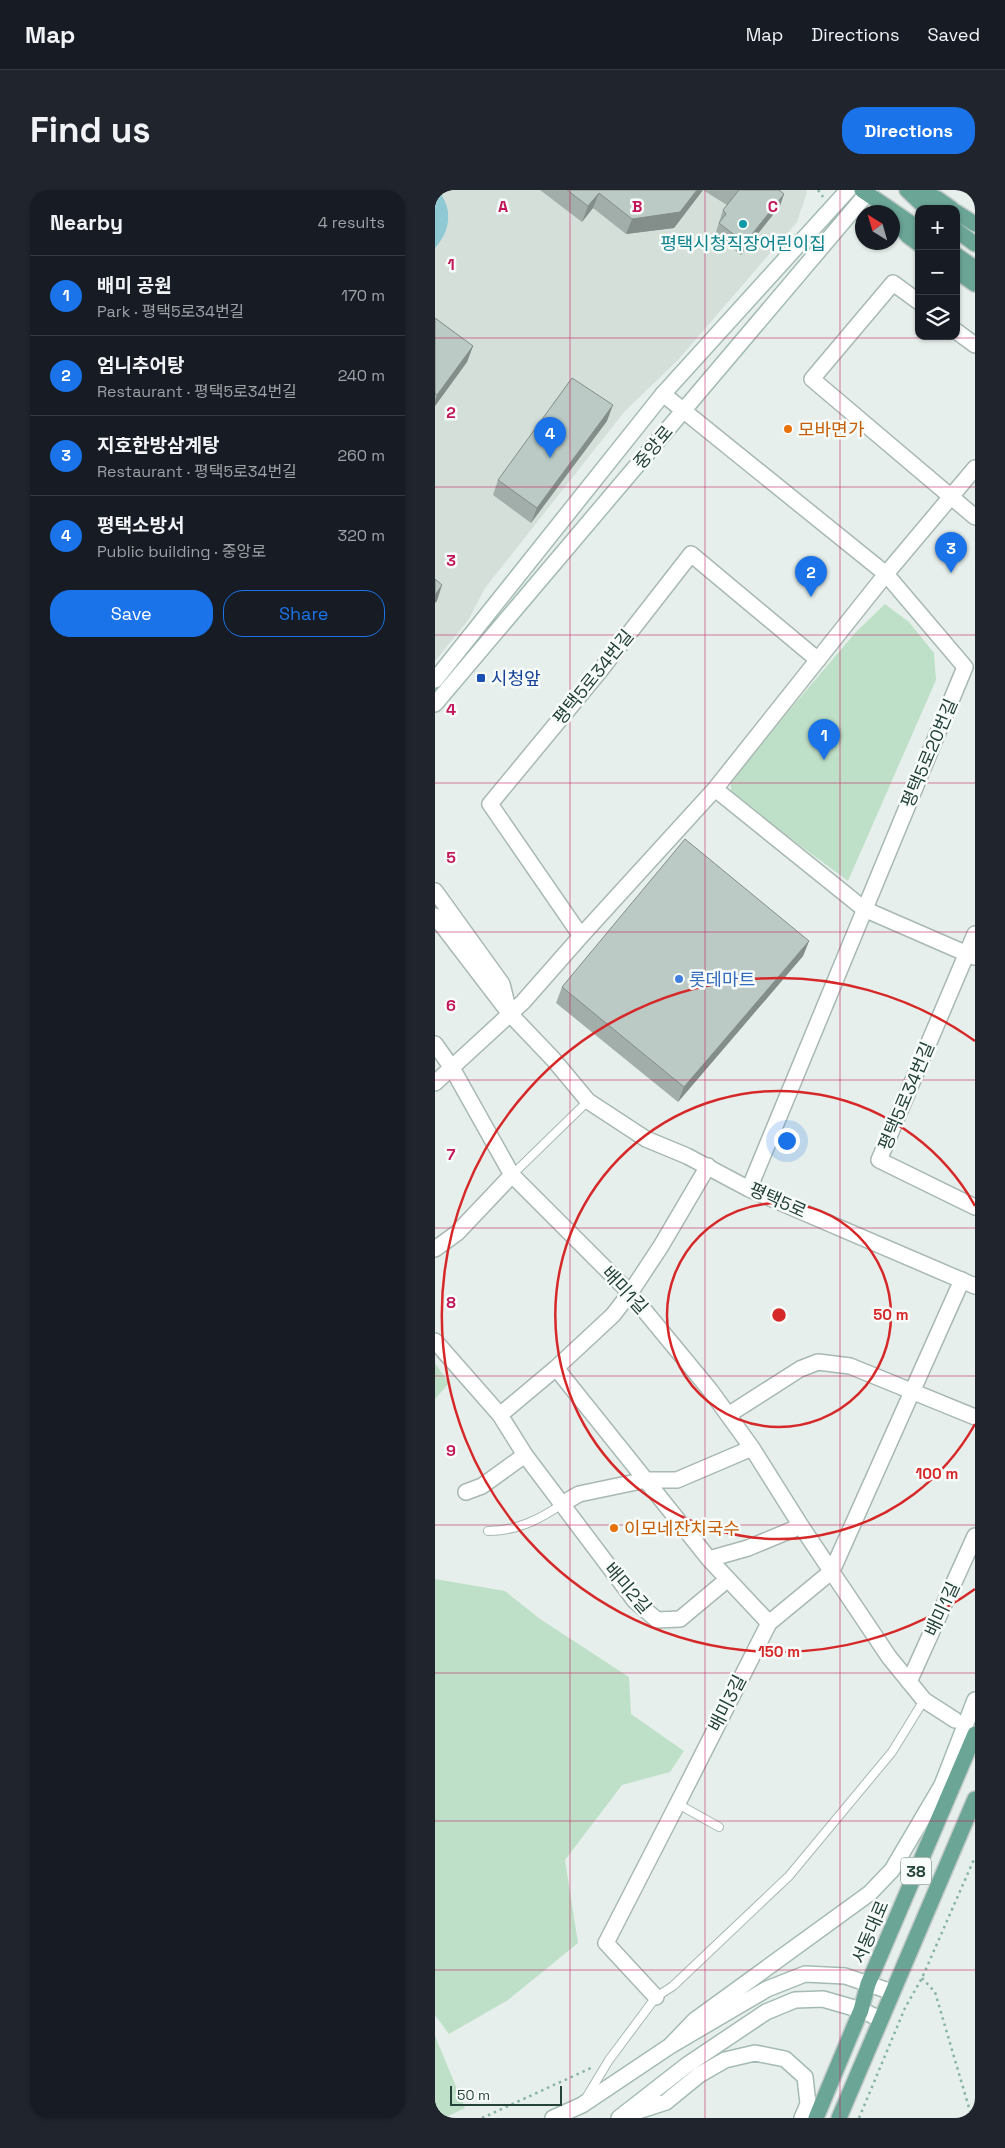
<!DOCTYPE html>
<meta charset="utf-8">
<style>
body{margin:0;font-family:"Space Grotesk","Noto Sans KR",sans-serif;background:#20242c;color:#f1f3f6}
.controls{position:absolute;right:15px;top:15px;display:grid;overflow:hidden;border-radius:10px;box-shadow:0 1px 4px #0004}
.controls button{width:45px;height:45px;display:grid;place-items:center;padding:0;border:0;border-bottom:1px solid #363941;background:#171b24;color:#f1f3f6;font:25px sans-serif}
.compass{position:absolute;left:420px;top:15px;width:45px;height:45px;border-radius:50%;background:#171b24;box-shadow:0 1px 4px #0004;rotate:323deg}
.scale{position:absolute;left:15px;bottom:12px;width:112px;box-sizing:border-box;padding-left:5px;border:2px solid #24423a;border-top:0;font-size:14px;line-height:18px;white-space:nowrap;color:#24423a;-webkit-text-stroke:4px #f7fbf9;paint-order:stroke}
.you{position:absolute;left:351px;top:950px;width:18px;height:18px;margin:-12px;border:4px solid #fff;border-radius:50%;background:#1a73e8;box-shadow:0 0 0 8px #1a73e833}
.badge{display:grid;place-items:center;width:32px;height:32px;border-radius:50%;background:#1a73e8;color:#fff;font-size:16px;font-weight:700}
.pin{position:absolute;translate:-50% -41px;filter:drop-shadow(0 1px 2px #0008)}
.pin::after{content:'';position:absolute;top:26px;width:18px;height:15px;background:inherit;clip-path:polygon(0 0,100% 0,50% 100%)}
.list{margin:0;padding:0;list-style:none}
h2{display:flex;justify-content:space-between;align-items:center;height:65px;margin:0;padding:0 20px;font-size:21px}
h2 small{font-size:16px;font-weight:400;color:#9ea1a6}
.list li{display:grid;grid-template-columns:32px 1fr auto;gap:15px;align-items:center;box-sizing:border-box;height:80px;padding:0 20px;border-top:1px solid #363941}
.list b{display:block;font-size:19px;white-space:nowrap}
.list p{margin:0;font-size:16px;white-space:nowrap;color:#9ea1a6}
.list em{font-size:16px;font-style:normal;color:#9ea1a6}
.actions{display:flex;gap:10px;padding:15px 20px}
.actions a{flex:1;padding:11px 0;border:1px solid #1a73e8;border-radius:20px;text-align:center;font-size:18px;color:#1a73e8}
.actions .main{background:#1a73e8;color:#fff}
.icon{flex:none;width:28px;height:28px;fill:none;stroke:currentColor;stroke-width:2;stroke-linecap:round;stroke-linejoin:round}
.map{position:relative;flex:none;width:540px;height:1928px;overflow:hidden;border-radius:20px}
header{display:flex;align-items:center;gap:30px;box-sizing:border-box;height:70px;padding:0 25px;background:#171b24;border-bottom:1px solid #363941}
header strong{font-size:24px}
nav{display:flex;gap:28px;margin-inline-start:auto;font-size:18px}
.intro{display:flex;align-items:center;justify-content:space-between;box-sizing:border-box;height:120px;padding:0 30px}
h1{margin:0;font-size:35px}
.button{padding:12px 22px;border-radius:20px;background:#1a73e8;color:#fff;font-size:18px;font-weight:700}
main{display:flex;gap:30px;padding:0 30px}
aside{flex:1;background:#171b24;border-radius:20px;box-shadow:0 1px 4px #0004}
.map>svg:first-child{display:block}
.built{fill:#d4dfda}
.green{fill:#bfe0c8}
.water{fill:#8ec9d4}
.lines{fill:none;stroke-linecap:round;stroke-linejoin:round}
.service-casing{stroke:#a8b8b2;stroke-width:10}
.minor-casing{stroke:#a8b8b2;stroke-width:18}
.tertiary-casing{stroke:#a8b8b2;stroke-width:18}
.secondary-casing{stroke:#a4bbb3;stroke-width:18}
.primary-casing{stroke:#c2cac8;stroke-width:18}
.path{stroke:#86b3a5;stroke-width:2.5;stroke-dasharray:2.5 4;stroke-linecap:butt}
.service{stroke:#fff;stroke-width:8}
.minor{stroke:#fff;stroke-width:15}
.tertiary{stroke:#fff;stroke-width:15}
.secondary{stroke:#fff;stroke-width:15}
.primary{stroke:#6aa596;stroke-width:15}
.wall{fill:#a1aea9}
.shaded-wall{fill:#838d89}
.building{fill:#bbcac4;stroke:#838d89}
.grid{fill:none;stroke:#c2185b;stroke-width:1;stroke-opacity:0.55}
.ring{fill:none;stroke:#d62828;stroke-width:2.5}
.culture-dot{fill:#0f9aa8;stroke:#f7fbf9;stroke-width:2}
.food-dot{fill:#e8710a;stroke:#f7fbf9;stroke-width:2}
.transit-dot{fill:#1a4fb4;stroke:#f7fbf9;stroke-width:2}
.shop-dot{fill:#3f7fe0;stroke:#f7fbf9;stroke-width:2}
.labels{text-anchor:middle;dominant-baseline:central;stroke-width:5;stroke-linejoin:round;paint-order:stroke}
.shield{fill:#f7fbf9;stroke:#637a73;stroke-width:1}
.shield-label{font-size:16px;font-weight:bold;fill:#24423a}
.culture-label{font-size:18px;fill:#0d838f;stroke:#f7fbf9}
.food-label{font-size:18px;fill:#c56008;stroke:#f7fbf9;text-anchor:start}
.street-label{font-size:18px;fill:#24423a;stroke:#f7fbf9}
.transit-label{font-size:18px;fill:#164399;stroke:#f7fbf9;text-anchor:start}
.shop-label{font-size:18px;fill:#366cbe;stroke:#f7fbf9;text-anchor:start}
.grid-label{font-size:16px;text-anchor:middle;font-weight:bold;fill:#c2185b;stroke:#f7fbf9;stroke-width:5;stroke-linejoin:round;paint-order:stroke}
.centre{fill:#d62828;stroke:#f7fbf9;stroke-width:2.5}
.ring-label{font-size:15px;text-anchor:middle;font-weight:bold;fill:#d62828;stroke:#f7fbf9;stroke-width:5;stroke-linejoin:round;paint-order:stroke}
</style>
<header>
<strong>Map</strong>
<nav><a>Map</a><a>Directions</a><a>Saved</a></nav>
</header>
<div class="intro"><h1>Find us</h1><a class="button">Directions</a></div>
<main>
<aside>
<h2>Nearby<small>4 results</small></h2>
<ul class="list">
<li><span class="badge">1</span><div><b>배미 공원</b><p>Park · 평택5로34번길</p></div><em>170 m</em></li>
<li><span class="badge">2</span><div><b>엄니추어탕</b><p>Restaurant · 평택5로34번길</p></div><em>240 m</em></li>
<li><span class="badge">3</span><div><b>지호한방삼계탕</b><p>Restaurant · 평택5로34번길</p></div><em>260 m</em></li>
<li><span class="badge">4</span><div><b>평택소방서</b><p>Public building · 중앙로</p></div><em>320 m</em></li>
</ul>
<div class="actions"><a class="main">Save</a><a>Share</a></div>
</aside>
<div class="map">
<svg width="540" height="1928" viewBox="0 0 540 1928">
<rect width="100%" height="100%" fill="#e6efeb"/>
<!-- built -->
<path class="built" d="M0 0H371L372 2 362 32 243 170 190 221 50 398 34 429 0 471Z"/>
<!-- green -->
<path class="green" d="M450 414 474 432 499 463 501 490 413 691 297 605 295 590 420 443Z
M0 1173 14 1193 0 1209Z
M0 1389 70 1401 105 1429 194 1487 196 1524 249 1561 235 1582 187 1595 130 1670 143 1753 73 1810 14 1844 0 1825Z
M0 1846 30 1918 9 1928H0Z"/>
<!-- water -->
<path class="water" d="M0 0H3C18 19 16 40 0 58Z"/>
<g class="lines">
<defs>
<path id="service" d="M77 985 153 911
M53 1341C81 1341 104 1330 127 1314
M243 1614 284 1637
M151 1908 174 1870 221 1807 238 1796 354 1686 457 1562 489 1510"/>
<path id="minor" d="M484 112 458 93 377 189 540 327
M521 141 540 155
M280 599 429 719 539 767
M540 744 444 970 540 1017
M146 746 55 614 164 482 256 364 383 470
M0 854 17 878 77 985 195 1103 275 1200 317 1258 366 1336 454 1467 489 1510 520 1530
M0 893 88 812 146 746 280 599 451 384 540 278
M0 1059 22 1043 77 985
M0 1151 65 1225 90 1265 200 1411 222 1430 245 1429 293 1389
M121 1178 274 1369 334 1433
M65 1225 121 1178 178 1125 195 1103 226 1056 273 976
M293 1225 365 1179 383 1172 415 1176 540 1227
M31 1302 47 1296 90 1265
M127 1314 144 1304 211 1290H242L317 1258
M274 1369 313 1358 366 1336
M474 1492 540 1346
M221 1807 171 1753 248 1603 334 1433 397 1381 527 1090"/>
<path id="tertiary" d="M228 204 451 384 530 477 314 999
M0 701 67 794 73 818
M0 726 75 824 118 869 153 911 211 949 252 966 314 999 540 1096"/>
<path id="secondary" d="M0 490 228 204 413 0
M0 514 435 0
M235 1856 260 1830 435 1703 457 1680 507 1595 540 1510
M197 1923 231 1912 264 1885 290 1870 320 1863 350 1869 370 1887 373 1914 367 1928
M118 1928 147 1915 235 1856 332 1799 370 1784 410 1786 457 1802
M184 1928 252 1875 331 1822 360 1810 388 1809 426 1820 445 1829"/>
<path id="primary" d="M427 0 484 39
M472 0 492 19
M483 0 503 9 517 19
M521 22 540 34
M458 27 473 46 484 54
M521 40 540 54
M521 65 540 78
M521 81 540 94
M381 1928 426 1820 433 1794 540 1544
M404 1928 540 1609"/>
</defs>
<!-- service casing -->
<use href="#service" class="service-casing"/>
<!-- minor casing -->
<use href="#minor" class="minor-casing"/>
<!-- tertiary casing -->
<use href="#tertiary" class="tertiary-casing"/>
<!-- secondary casing -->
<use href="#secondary" class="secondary-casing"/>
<!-- primary casing -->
<use href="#primary" class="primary-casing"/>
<!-- path -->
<path class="path" d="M383 0 388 7
M487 1788 500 1802 537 1928
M47 1928 156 1878
M424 1928 470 1818 487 1788 540 1667"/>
<!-- service -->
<use href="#service" class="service"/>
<!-- minor -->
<use href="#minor" class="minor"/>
<!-- tertiary -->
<use href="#tertiary" class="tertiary"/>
<!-- secondary -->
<use href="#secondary" class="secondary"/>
<!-- primary -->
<use href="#primary" class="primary"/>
</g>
<!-- wall -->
<path class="wall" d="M105 0H344L345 16 306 65 280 45 288 20 292 15 268 0 239 38 191 44 158 18 147 32Z
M0 128 38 156 32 172 0 216Z
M172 231 96 333 58 305 63 290Z
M374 751 368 766 243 912 121 813 127 797Z"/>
<!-- shaded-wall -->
<path class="shaded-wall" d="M262 0H268L239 38 191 44 197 29Z
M164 3 158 18 147 32 153 16Z
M349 4 345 16 306 65 310 53Z
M38 156 32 172 0 216V211L2 205Z
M178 215 172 231 96 333 102 318Z
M7 395 2 411 0 413V405Z
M374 751 368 766 243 912 249 897Z"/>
<!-- building -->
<path class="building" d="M132 0H262L245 22 197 29 164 3 153 16Z
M304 0H344L349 4 310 53 284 33 291 24 288 20Z
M0 128 38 156 2 205 0 203Z
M137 188 178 215 102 318 63 290Z
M0 389 7 395 0 405Z
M250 649 374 751 249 897 127 797Z"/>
<!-- grid -->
<path class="grid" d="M135 0V1928M270 0V1928M405 0V1928M0 148H540M0 297H540M0 445H540M0 593H540M0 742H540M0 890H540M0 1038H540M0 1186H540M0 1335H540M0 1483H540M0 1631H540M0 1780H540"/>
<!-- distance rings -->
<g class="ring">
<circle cx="344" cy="1125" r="112"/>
<path d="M540 1234A224 224 0 1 1 540 1016"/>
<path d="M540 1399A337 337 0 1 1 540 851"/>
</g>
<!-- markers -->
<circle class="culture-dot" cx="308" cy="34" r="5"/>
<g class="food-dot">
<circle cx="353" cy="239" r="5"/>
<circle cx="179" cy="1338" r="5"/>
</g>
<rect class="transit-dot" x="41" y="483" width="10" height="10" rx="2.5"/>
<circle class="shop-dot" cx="244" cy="789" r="5"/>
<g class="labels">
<!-- shield labels -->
<rect class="shield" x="466" y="1667.5" width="30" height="27" rx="4"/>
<g class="shield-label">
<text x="481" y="1681">38</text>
</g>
<!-- culture labels -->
<g class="culture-label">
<text x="308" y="53">평택시청직장어린이집</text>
</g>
<!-- food labels -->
<g class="food-label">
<text x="363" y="239">모바면가</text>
<text x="189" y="1338">이모네잔치국수</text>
</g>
<!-- street labels -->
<g class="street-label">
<text transform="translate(218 257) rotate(-50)">중앙로</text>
<text transform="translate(158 487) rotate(-51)">평택5로34번길</text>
<text transform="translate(494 563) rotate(-67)">평택5로20번길</text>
<text transform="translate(471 906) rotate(-67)">평택5로34번길</text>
<text transform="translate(343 1010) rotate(24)">평택5로</text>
<text transform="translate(190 1100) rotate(47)">배미1길</text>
<text transform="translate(193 1398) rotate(49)">배미2길</text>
<text transform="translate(507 1419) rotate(-65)">배미1길</text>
<text transform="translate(292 1513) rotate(-63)">배미3길</text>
<text transform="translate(435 1742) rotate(-67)">서동대로</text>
</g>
<!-- transit labels -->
<g class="transit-label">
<text x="56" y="488">시청앞</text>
</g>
<!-- shop labels -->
<g class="shop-label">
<text x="254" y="789">롯데마트</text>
</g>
</g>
<g class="grid-label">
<text x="68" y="22">A</text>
<text x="202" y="22">B</text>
<text x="338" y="22">C</text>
<text x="16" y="80">1</text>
<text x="16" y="228">2</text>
<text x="16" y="376">3</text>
<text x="16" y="525">4</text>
<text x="16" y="673">5</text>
<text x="16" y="821">6</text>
<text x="16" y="970">7</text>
<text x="16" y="1118">8</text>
<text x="16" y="1266">9</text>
</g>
<circle cx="344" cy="1125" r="8" class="centre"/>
<g class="ring-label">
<text x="456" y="1130">50 m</text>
<text x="502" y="1289">100 m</text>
<text x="344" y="1467">150 m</text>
</g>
</svg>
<div class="controls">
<button>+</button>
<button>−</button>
<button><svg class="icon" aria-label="layers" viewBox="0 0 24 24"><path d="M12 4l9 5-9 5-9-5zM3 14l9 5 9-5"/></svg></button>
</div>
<svg class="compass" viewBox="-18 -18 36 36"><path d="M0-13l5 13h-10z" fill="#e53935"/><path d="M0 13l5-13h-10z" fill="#9ea1a6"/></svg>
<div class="scale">50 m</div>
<div class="you"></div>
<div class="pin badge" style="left:389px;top:570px">1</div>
<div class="pin badge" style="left:376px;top:407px">2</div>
<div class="pin badge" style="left:516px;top:383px">3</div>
<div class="pin badge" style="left:115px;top:268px">4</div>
</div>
</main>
